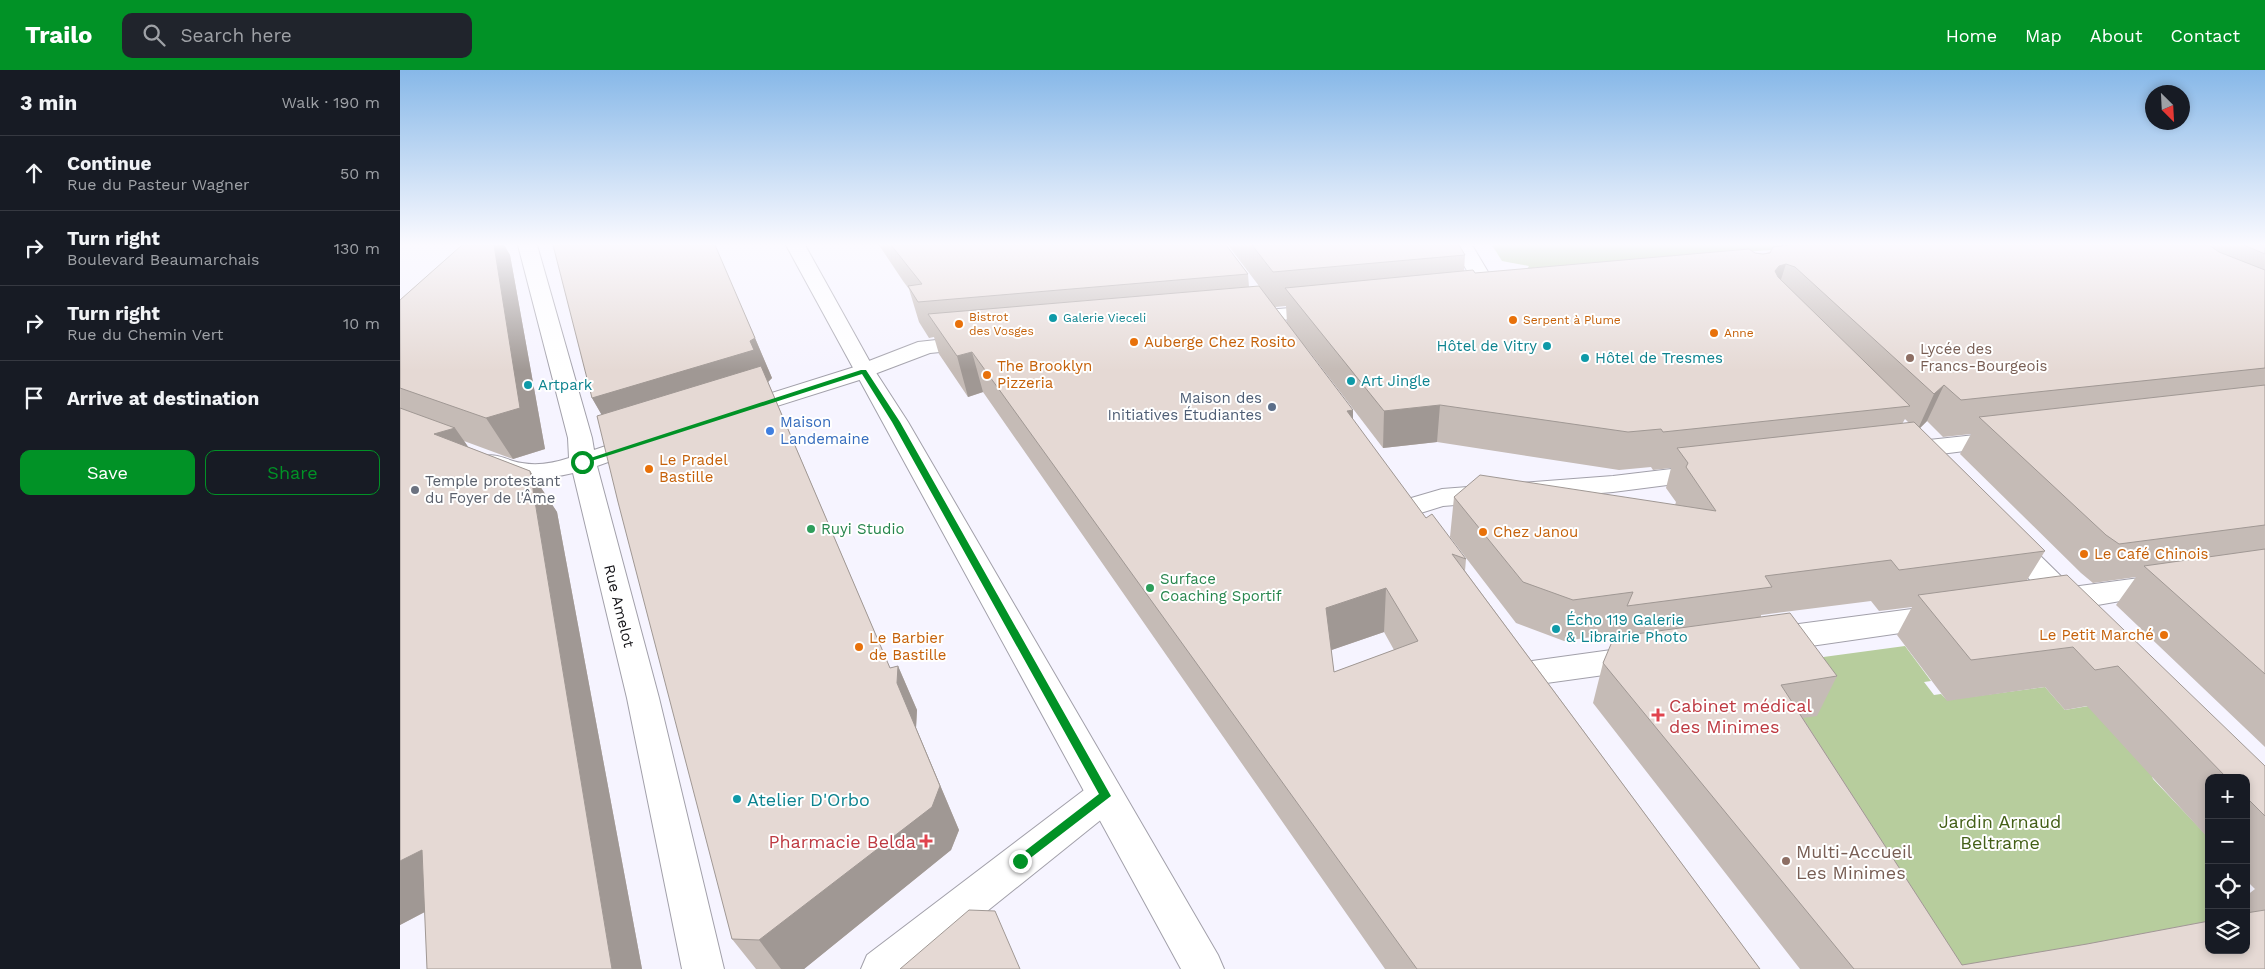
<!DOCTYPE html>
<meta charset="utf-8">
<style>
body{margin:0;font-family:"Work Sans",sans-serif;background:#20242c;color:#f1f3f6}
.controls{position:absolute;right:15px;bottom:15px;display:grid;overflow:hidden;border-radius:10px;box-shadow:0 2px 8px #0003}
.controls button{width:45px;height:45px;display:grid;place-items:center;padding:0;border:0;border-bottom:1px solid #363941;background:#171b24;color:#f1f3f6;font:25px sans-serif}
.compass{position:absolute;left:1745px;top:15px;width:45px;height:45px;border-radius:50%;background:#171b24;box-shadow:0 2px 8px #0003;rotate:156deg}
.stop{position:absolute;width:15px;height:15px;margin:-11px;border:4px solid #019226;border-radius:50%;background:#fff}
.stop.end{background:#019226;border-color:#fff;box-shadow:0 1px 5px #0008}
.list{margin:0;padding:0;list-style:none}
h2{display:flex;justify-content:space-between;align-items:center;height:65px;margin:0;padding:0 20px;font-size:21px}
h2 small{font-size:16px;font-weight:400;color:#9ea1a6}
.list li{display:grid;grid-template-columns:32px 1fr auto;gap:15px;align-items:center;box-sizing:border-box;height:75px;padding:0 20px;border-top:1px solid #363941}
.list b{display:block;font-size:19px;white-space:nowrap}
.list p{margin:0;font-size:16px;white-space:nowrap;color:#9ea1a6}
.list em{font-size:16px;font-style:normal;color:#9ea1a6}
.actions{display:flex;gap:10px;padding:15px 20px}
.actions a{flex:1;padding:11px 0;border:1px solid #019226;border-radius:10px;text-align:center;font-size:18px;color:#019226}
.actions .main{background:#019226;color:#fff}
.icon{flex:none;width:28px;height:28px;fill:none;stroke:currentColor;stroke-width:2;stroke-linecap:round;stroke-linejoin:round}
.map{position:relative;flex:none;width:1865px;height:899px;overflow:hidden}
header{display:flex;align-items:center;gap:30px;box-sizing:border-box;height:70px;padding:0 25px;background:#019226;color:#fff}
header strong{font-size:24px}
nav{display:flex;gap:28px;margin-inline-start:auto;font-size:18px}
.search{width:350px;height:45px;background:#20242c;display:flex;align-items:center;gap:12px;box-sizing:border-box;padding:0 18px;border-radius:10px;color:#9ea1a6;font-size:19px}
main{display:flex}
aside{flex:1;background:#171b24}
.map>svg:first-child{display:block}
.green{fill:#b7cd9d}
.lines{fill:none;stroke-linecap:round;stroke-linejoin:round}
.minor-casing{stroke:#a2a0aa;stroke-width:2}
.tertiary-casing{stroke:#a2a0aa;stroke-width:2}
.primary-casing{stroke:#a2a0aa;stroke-width:2}
.minor{fill:#fff;fill-rule:evenodd}
.tertiary{fill:#fff;fill-rule:evenodd}
.primary{fill:#fff;fill-rule:evenodd}
.wall{fill:#c5bbb6;fill-rule:evenodd}
.shaded-wall{fill:#a09894}
.building{fill:#e5d9d4;stroke:#a09894;fill-rule:evenodd}
.route{fill:#019226}
.culture-dot{fill:#0f9aa8;stroke:#fff;stroke-width:2}
.food-dot{fill:#e8710a;stroke:#fff;stroke-width:2}
.education-dot{fill:#8d6e63;stroke:#fff;stroke-width:2}
.service-dot{fill:#5c6f8a;stroke:#fff;stroke-width:2}
.shop-dot{fill:#3f7fe0;stroke:#fff;stroke-width:2}
.worship-dot{fill:#6b7280;stroke:#fff;stroke-width:2}
.leisure-dot{fill:#2e9e5b;stroke:#fff;stroke-width:2}
.health-dot{fill:#e0444e;stroke:#fff;stroke-width:2}
.labels{text-anchor:middle;dominant-baseline:central;stroke-width:4;stroke-linejoin:round;paint-order:stroke}
.far-food-label{font-size:12px;fill:#c56008;stroke:#fff;text-anchor:start}
.far-culture-label{font-size:12px;fill:#0d838f;stroke:#fff;text-anchor:start}
.food-label{font-size:15px;fill:#c56008;stroke:#fff;text-anchor:start}
.culture-label{font-size:15px;fill:#0d838f;stroke:#fff;text-anchor:start}
.education-label{font-size:15px;fill:#785e54;stroke:#fff;text-anchor:start}
.service-label{font-size:15px;fill:#4e5e75;stroke:#fff;text-anchor:end}
.shop-label{font-size:15px;fill:#366cbe;stroke:#fff;text-anchor:start}
.worship-label{font-size:15px;fill:#5b616d;stroke:#fff;text-anchor:start}
.leisure-label{font-size:15px;fill:#27864d;stroke:#fff;text-anchor:start}
.street-label{font-size:15px;fill:#111014;stroke:#fff}
.near-health-label{font-size:18px;fill:#be3a42;stroke:#fff;text-anchor:start}
.near-culture-label{font-size:18px;fill:#0d838f;stroke:#fff;text-anchor:start}
.near-park-label{font-size:18px;fill:#435f17;stroke:#fff}
.near-education-label{font-size:18px;fill:#785e54;stroke:#fff;text-anchor:start}
</style>
<header>
<strong>Trailo</strong>
<div class="search"><svg class="icon" aria-label="search" viewBox="0 0 24 24"><circle cx="10" cy="10" r="6"/><path d="M15 15l6 6"/></svg>Search here</div>
<nav><a>Home</a><a>Map</a><a>About</a><a>Contact</a></nav>
</header>
<main>
<aside>
<h2>3 min<small>Walk · 190 m</small></h2>
<ul class="list">
<li><svg class="icon" aria-label="ahead" viewBox="0 0 24 24"><path d="M12 20V5M6 11l6-6 6 6"/></svg><div><b>Continue</b><p>Rue du Pasteur Wagner</p></div><em>50 m</em></li>
<li><svg class="icon" aria-label="right" viewBox="0 0 24 24"><path d="M7 20v-9h11M14 6l5 5-5 5"/></svg><div><b>Turn right</b><p>Boulevard Beaumarchais</p></div><em>130 m</em></li>
<li><svg class="icon" aria-label="right" viewBox="0 0 24 24"><path d="M7 20v-9h11M14 6l5 5-5 5"/></svg><div><b>Turn right</b><p>Rue du Chemin Vert</p></div><em>10 m</em></li>
<li><svg class="icon" aria-label="arrive" viewBox="0 0 24 24"><path d="M6 21V4h12l-3 4 3 4H6"/></svg><div><b>Arrive at destination</b></div></li>
</ul>
<div class="actions"><a class="main">Save</a><a>Share</a></div>
</aside>
<div class="map">
<svg width="1865" height="899" viewBox="0 0 1865 899">
<rect width="100%" height="100%" fill="#f6f4ff"/>
<!-- green -->
<path class="green" d="M1092 175H1433L1127 199 1129 196 1102 191Z
M1505 576 1531 611 1524 612 1534 625 1541 624 1547 630 1645 617 1665 640 1724 630 1753 709 1809 768V879L1707 899H1437L1274 669 1416 588Z"/>
<g class="lines">
<defs>
<path id="minor" d="M118 175H137L192 368 194 380 241 364 250 367 254 372 250 377 197 396 259 628 324 899H282L227 628 173 403C149 409 97 416 81 392L85 386C99 383 108 391 122 393 138 396 154 393 169 388L168 368Z
M1053 175H1072L1091 207 1108 216 1111 220 1108 224C1078 232 1065 196 1053 175Z
M464 294 472 296 475 301 472 306 339 348 330 346 327 341 330 336Z
M1603 362 1612 365 1616 370 1612 375 1501 389 1492 386 1488 381 1492 376 1501 373Z
M1305 395 1314 397 1318 403 1314 409 1213 422 1043 436 1011 446 1001 443 997 437 1001 431 1042 419 1213 406Z
M1609 463 1619 465 1672 517 1762 505 1772 508 1777 515 1772 522 1686 537 1683 543C1669 547 1669 542 1658 541 1652 540 1647 540 1640 539L1636 531 1642 523 1595 472 1599 465Z
M1542 535 1553 538 1557 546 1553 554 1542 557 1369 582 1358 578 1353 570 1358 562 1369 558Z
M1240 576 1251 579 1256 588 1251 597 1240 600 1132 615 1121 612 1116 603 1121 594 1132 591Z"/>
<path id="tertiary" d="M924 235 931 237 935 241 931 245 843 254 835 253 832 248 835 243 843 242Z
M573 266 581 268 584 273 581 278 530 283 464 308 456 306 453 301 456 296 518 272Z
M705 710 718 714 723 725 718 736 515 899H461L467 885 692 714Z"/>
<path id="primary" d="M386 175H405L475 301 508 352 818 885 824 899H781Z"/>
</defs>
<!-- minor casing -->
<use href="#minor" class="minor-casing"/>
<!-- tertiary casing -->
<use href="#tertiary" class="tertiary-casing"/>
<!-- primary casing -->
<use href="#primary" class="primary-casing"/>
<!-- minor -->
<use href="#minor" class="minor"/>
<!-- tertiary -->
<use href="#tertiary" class="tertiary"/>
<!-- primary -->
<use href="#primary" class="primary"/>
</g>
<!-- wall -->
<path class="wall" d="M62 175H104L110 185 145 379 113 389 64 371 68 377 130 401 157 442 242 899H27L25 842 0 855V230Z
M479 175H826L848 204 849 217 859 216 828 175H1059L1065 185 1064 201 1075 203 1355 183 1363 184 1390 175H1865V677L1716 535 1736 507 1693 513 1681 503 1560 384 1571 364 1543 367 1527 351 1520 358 1645 481 1627 510 1865 696V899H1400L1193 633 1203 593 1219 567 1220 563 1164 571 1116 553 1050 467 1054 427 1275 435 1276 432 1266 418 1271 398 1253 400 1251 397 1219 400 1037 372 983 378 905 276 953 350 1026 448 1066 489 1065 501 1360 899H985L583 322 568 327 539 284 534 267 529 268 519 252 509 219 503 211ZM886 236 887 252 875 237ZM1505 349 1509 353 1502 354ZM1471 531 1479 541 1512 537 1497 565 1547 631 1645 617 1665 640 1687 636 1809 769V708H1846V810L1855 819 1846 826V840L1849 843 1687 874 1562 895 1403 648 1417 646 1437 606 1361 547V545ZM984 562 994 580 934 602 931 580Z
M355 268 372 308 368 312 490 598 498 596 517 640 516 658 559 760 551 780 404 899H356L332 869 202 345 192 328Z"/>
<!-- shaded-wall -->
<path class="shaded-wall" d="M94 175H104L110 185 145 379 113 389 86 348Z
M1386 194 1375 228V201L1379 196Z
M355 268 372 308 368 312 216 370 192 328 350 271Z
M572 282 583 322 568 327 557 286Z
M1544 315 1527 351 1517 361 1534 324Z
M1040 335 1037 372 983 378 984 341Z
M953 340V382L947 341Z
M55 358 83 398 34 364Z
M130 401 157 442 242 899H212Z
M986 518 984 562 926 582V538Z
M498 596 517 640 516 658 559 760 551 780 404 899H381L359 870Z
M22 780 66 820 0 855V791Z"/>
<!-- building -->
<path class="building" d="M62 175H94L120 338 86 348 0 318V230Z
M153 175H315L355 268 350 271 354 280 192 328Z
M491 175H826L848 204 518 232 508 216 522 214Z
M852 175H1059L1065 185 873 202Z
M1390 175H1809L1819 182 1865 200V298L1561 330 1544 315 1534 324 1395 197 1386 194 1379 196 1375 201 1378 207 1510 336 1263 362 1261 359 1228 362 1040 335 984 341 885 218 1073 200 1075 203 1349 179 1355 183 1363 184 1370 183 1373 177Z
M1844 175H1865V184Z
M859 216 953 340 947 341 1026 448 1032 444 1066 489 1052 484 1360 899H1017L572 282 557 286 528 244ZM986 518 1018 571 934 602 926 538Z
M361 296 490 598 498 596 497 613 540 716 532 737 359 870 332 869 218 432 197 346Z
M1865 315V455L1719 474 1706 465 1579 347Z
M0 338 55 358 34 364 130 401 212 899H27L22 780 0 791Z
M1514 352 1645 481 1499 500 1491 490 1365 506 1372 517 1227 536 1233 522 1173 530 1123 512 1054 427 1080 405 1316 441 1286 397 1288 393 1277 378Z
M1865 479V604L1744 496Z
M1667 505 1865 696V746L1846 727V708H1827L1718 596 1695 600 1673 577 1571 590 1518 525Z
M1390 543 1437 606 1381 615 1562 895 1687 874 1809 851V880H1846V843L1865 840V899H1454L1203 593 1214 567Z
M569 840 595 841 620 899H500Z"/>
<!-- sky -->
<linearGradient id="sky" x2="0" y2="1"><stop stop-color="#87b8e8"/><stop offset="0.58" stop-color="#fbfaff"/><stop offset="1" stop-color="#fbfaff" stop-opacity="0"/></linearGradient>
<rect width="1865" height="301" fill="url(#sky)"/>
<!-- route -->
<path class="route" d="M461 300H466L500 352 711 726 620 796 616 795 615 791 616 788 699 724 492 352 462 304 185 393 178 392Z"/>
<!-- markers -->
<g class="culture-dot">
<circle cx="653" cy="248" r="5"/>
<circle cx="1147" cy="276" r="5"/>
<circle cx="1185" cy="288" r="5"/>
<circle cx="951" cy="311" r="5"/>
<circle cx="128" cy="315" r="5"/>
<circle cx="1156" cy="559" r="5"/>
<circle cx="337" cy="729" r="5"/>
</g>
<g class="food-dot">
<circle cx="1113" cy="250" r="5"/>
<circle cx="559" cy="254" r="5"/>
<circle cx="1314" cy="263" r="5"/>
<circle cx="734" cy="272" r="5"/>
<circle cx="587" cy="305" r="5"/>
<circle cx="249" cy="399" r="5"/>
<circle cx="1083" cy="462" r="5"/>
<circle cx="1684" cy="484" r="5"/>
<circle cx="1764" cy="565" r="5"/>
<circle cx="459" cy="577" r="5"/>
</g>
<g class="education-dot">
<circle cx="1510" cy="288" r="5"/>
<circle cx="1386" cy="791" r="5"/>
</g>
<circle class="service-dot" cx="872" cy="337" r="5"/>
<circle class="shop-dot" cx="370" cy="361" r="5"/>
<circle class="worship-dot" cx="15" cy="420" r="5"/>
<g class="leisure-dot">
<circle cx="411" cy="459" r="5"/>
<circle cx="750" cy="518" r="5"/>
</g>
<g class="health-dot">
<path d="M1255.5 637.5h5v5h5v5h-5v5h-5v-5h-5v-5h5z"/>
<path d="M523.5 763.5h5v5h5v5h-5v5h-5v-5h-5v-5h5z"/>
</g>
<g class="labels">
<!-- far-food labels -->
<g class="far-food-label">
<text x="569" y="247">Bistrot<tspan x="569" dy="14">des Vosges</tspan></text>
<text x="1123" y="250">Serpent à Plume</text>
<text x="1324" y="263">Anne</text>
</g>
<!-- far-culture labels -->
<g class="far-culture-label">
<text x="663" y="248">Galerie Vieceli</text>
</g>
<!-- food labels -->
<g class="food-label">
<text x="744" y="272">Auberge Chez Rosito</text>
<text x="597" y="296">The Brooklyn<tspan x="597" dy="17">Pizzeria</tspan></text>
<text x="259" y="390">Le Pradel<tspan x="259" dy="17">Bastille</tspan></text>
<text x="1093" y="462">Chez Janou</text>
<text x="1694" y="484">Le Café Chinois</text>
<text x="1754" y="565" text-anchor="end">Le Petit Marché</text>
<text x="469" y="568">Le Barbier<tspan x="469" dy="17">de Bastille</tspan></text>
</g>
<!-- culture labels -->
<g class="culture-label">
<text x="1137" y="276" text-anchor="end">Hôtel de Vitry</text>
<text x="1195" y="288">Hôtel de Tresmes</text>
<text x="961" y="311">Art Jingle</text>
<text x="138" y="315">Artpark</text>
<text x="1166" y="550">Écho 119 Galerie<tspan x="1166" dy="17">&amp; Librairie Photo</tspan></text>
</g>
<!-- education labels -->
<g class="education-label">
<text x="1520" y="279">Lycée des<tspan x="1520" dy="17">Francs-Bourgeois</tspan></text>
</g>
<!-- service labels -->
<g class="service-label">
<text x="862" y="328">Maison des<tspan x="862" dy="17">Initiatives Étudiantes</tspan></text>
</g>
<!-- shop labels -->
<g class="shop-label">
<text x="380" y="352">Maison<tspan x="380" dy="17">Landemaine</tspan></text>
</g>
<!-- worship labels -->
<g class="worship-label">
<text x="25" y="411">Temple protestant<tspan x="25" dy="17">du Foyer de l'Âme</tspan></text>
</g>
<!-- leisure labels -->
<g class="leisure-label">
<text x="421" y="459">Ruyi Studio</text>
<text x="760" y="509">Surface<tspan x="760" dy="17">Coaching Sportif</tspan></text>
</g>
<!-- street labels -->
<g class="street-label">
<text transform="translate(219 536) rotate(76)">Rue Amelot</text>
</g>
<!-- near-health labels -->
<g class="near-health-label">
<text x="1269" y="635">Cabinet médical<tspan x="1269" dy="21">des Minimes</tspan></text>
<text x="516" y="771" text-anchor="end">Pharmacie Belda</text>
</g>
<!-- near-culture labels -->
<g class="near-culture-label">
<text x="347" y="729">Atelier D'Orbo</text>
</g>
<!-- near-park labels -->
<g class="near-park-label">
<text x="1600" y="751">Jardin Arnaud<tspan x="1600" dy="21">Beltrame</tspan></text>
</g>
<!-- near-education labels -->
<g class="near-education-label">
<text x="1396" y="781">Multi-Accueil<tspan x="1396" dy="21">Les Minimes</tspan></text>
</g>
</g>
</svg>
<div class="controls">
<button>+</button>
<button>−</button>
<button><svg class="icon" aria-label="locate" viewBox="0 0 24 24"><circle cx="12" cy="12" r="6"/><path d="M12 2v4M12 18v4M2 12h4M18 12h4"/></svg></button>
<button><svg class="icon" aria-label="layers" viewBox="0 0 24 24"><path d="M12 4l9 5-9 5-9-5zM3 14l9 5 9-5"/></svg></button>
</div>
<svg class="compass" viewBox="-18 -18 36 36"><path d="M0-13l5 13h-10z" fill="#e53935"/><path d="M0 13l5-13h-10z" fill="#9ea1a6"/></svg>
<div class="stop" style="left:182px;top:392px"></div>
<div class="stop end" style="left:620px;top:791px"></div>
</div>
</main>
